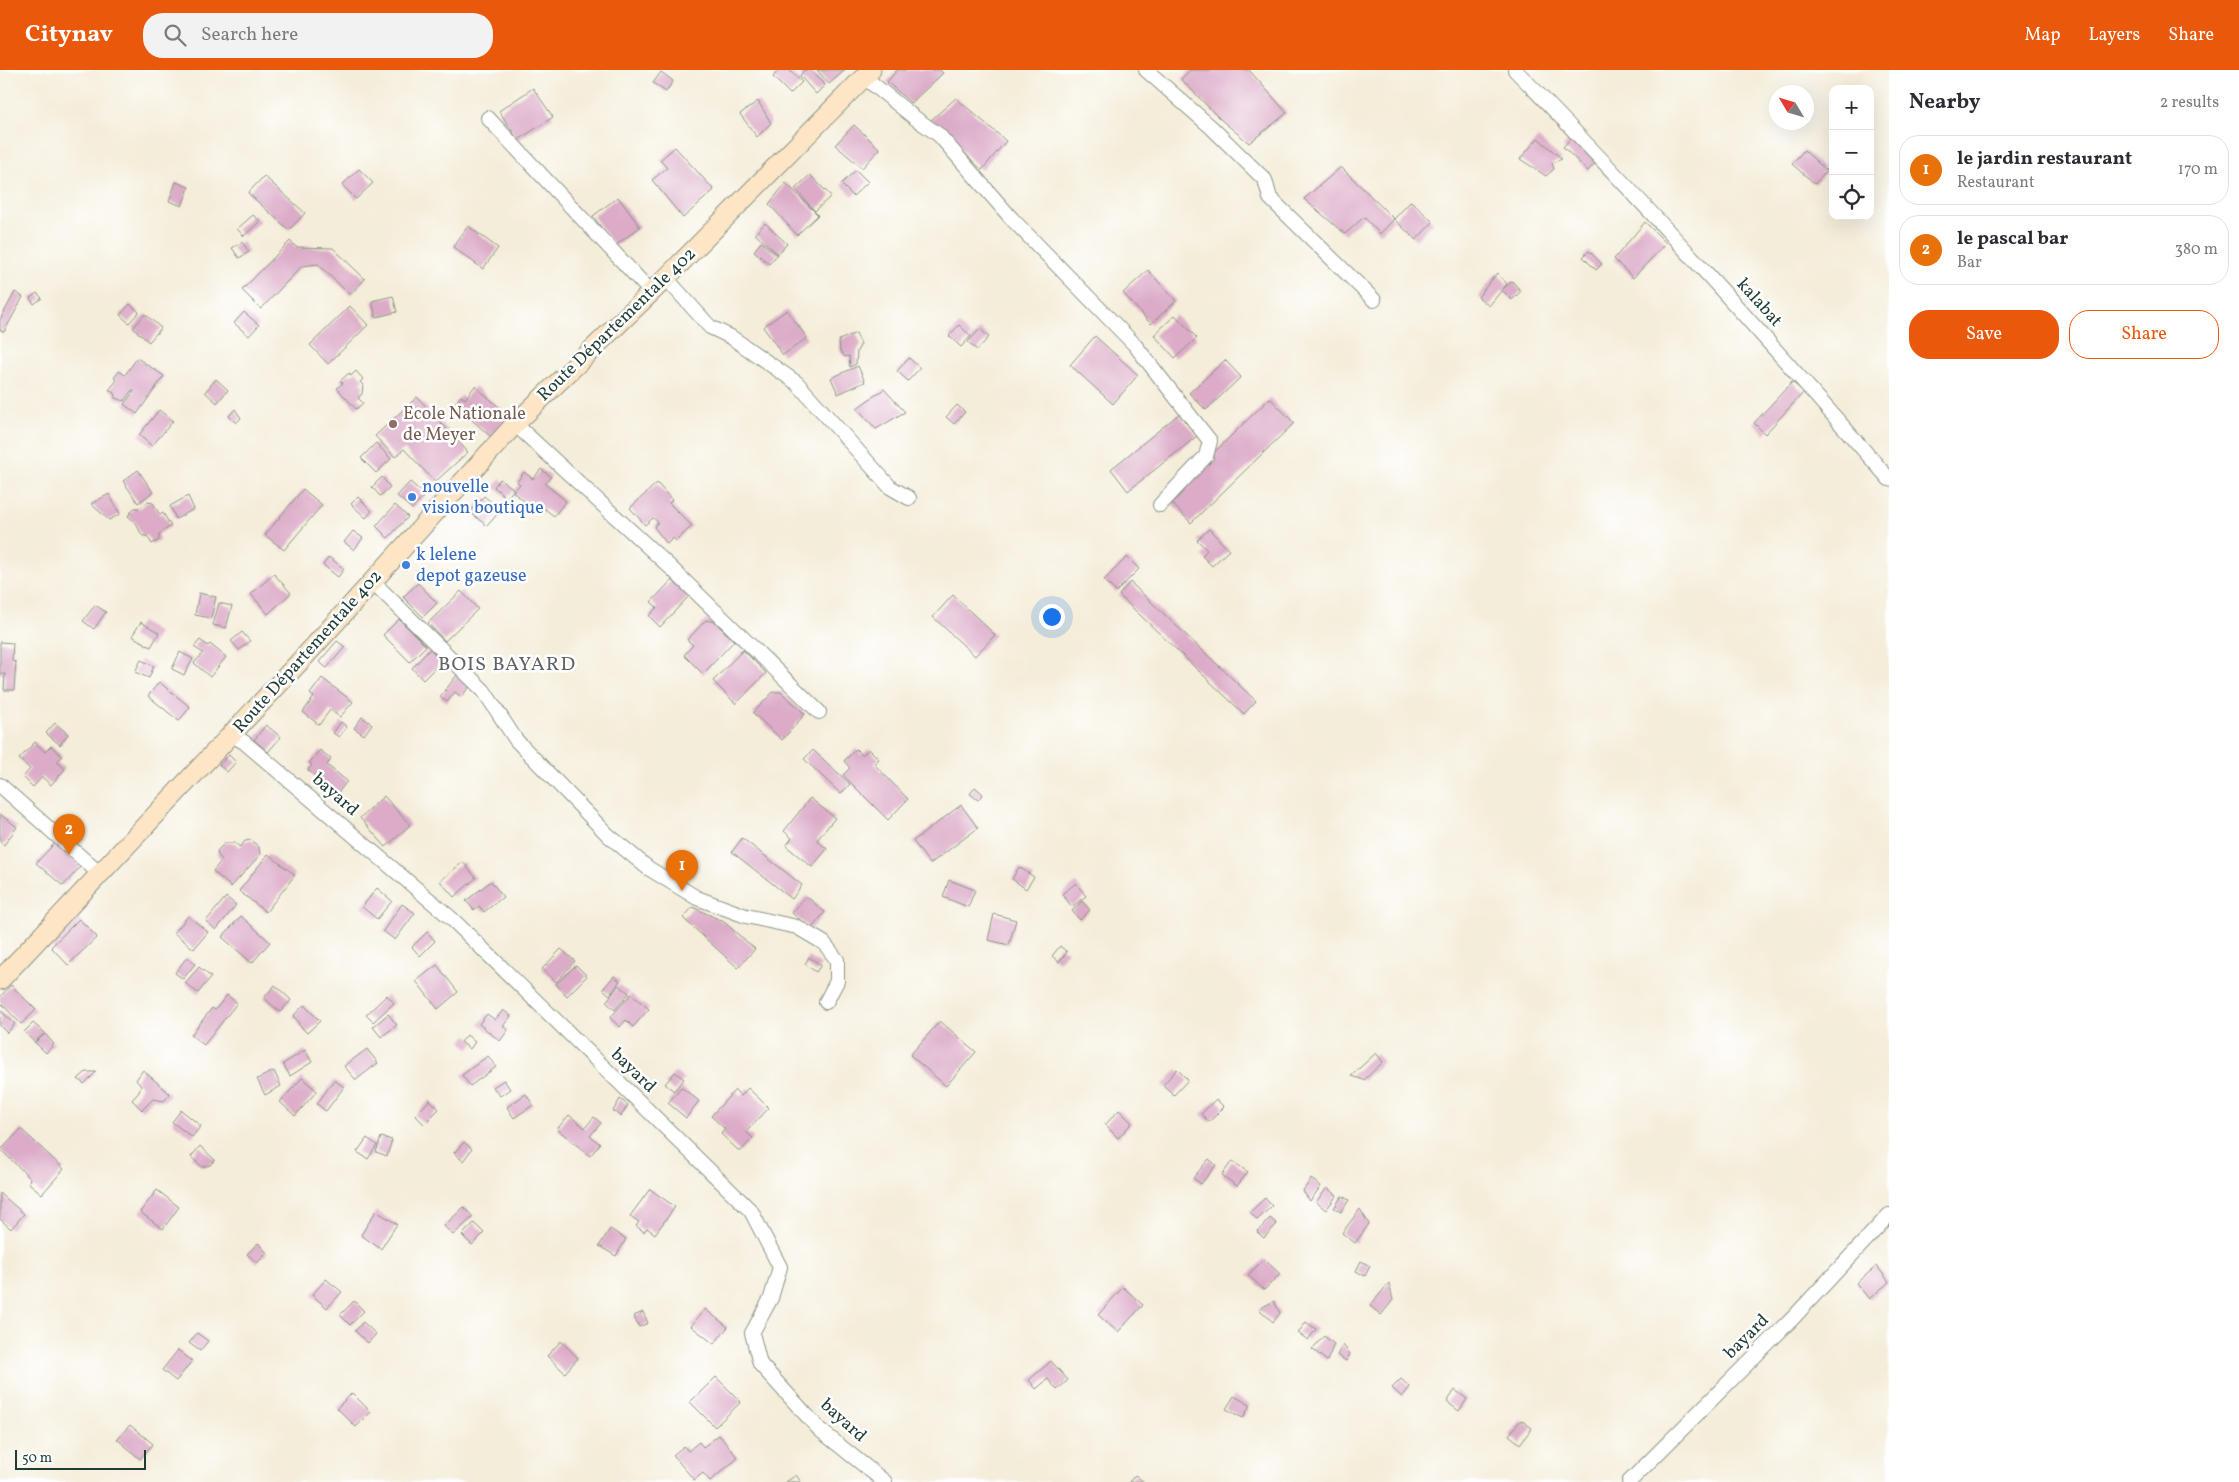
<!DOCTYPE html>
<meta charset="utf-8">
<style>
body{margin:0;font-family:Vollkorn,serif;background:#f2f2f3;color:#2b2b33}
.controls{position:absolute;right:15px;top:15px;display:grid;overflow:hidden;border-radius:10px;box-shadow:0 5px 20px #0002}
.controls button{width:45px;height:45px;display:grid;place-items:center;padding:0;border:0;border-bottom:1px solid #e1e1e2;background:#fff;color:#2b2b33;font:25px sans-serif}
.compass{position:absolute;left:1769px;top:15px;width:45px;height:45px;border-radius:50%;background:#fff;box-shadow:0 5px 20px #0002;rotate:308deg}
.scale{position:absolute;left:15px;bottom:12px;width:131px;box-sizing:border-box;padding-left:5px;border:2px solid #1f3d34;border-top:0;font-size:14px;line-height:18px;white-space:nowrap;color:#1f3d34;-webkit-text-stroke:4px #fff;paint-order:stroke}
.you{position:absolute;left:1051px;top:546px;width:18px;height:18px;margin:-12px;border:4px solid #fff;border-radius:50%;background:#1a73e8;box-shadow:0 0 0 8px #1a73e833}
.badge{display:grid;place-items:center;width:32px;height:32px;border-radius:50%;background:#ea580c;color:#fff;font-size:16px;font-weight:700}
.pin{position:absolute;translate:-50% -41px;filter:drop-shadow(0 1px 2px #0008)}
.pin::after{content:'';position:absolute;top:26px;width:18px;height:15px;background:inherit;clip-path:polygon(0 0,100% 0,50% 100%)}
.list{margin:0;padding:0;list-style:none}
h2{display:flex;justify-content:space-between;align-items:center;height:65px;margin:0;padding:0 20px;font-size:21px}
h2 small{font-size:16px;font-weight:400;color:#7c7c81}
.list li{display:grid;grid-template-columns:32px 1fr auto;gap:15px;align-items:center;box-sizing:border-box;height:70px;margin:0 10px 10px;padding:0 10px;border:1px solid #e1e1e2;border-radius:20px}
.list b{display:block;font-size:19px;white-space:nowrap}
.list p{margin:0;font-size:16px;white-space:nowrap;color:#7c7c81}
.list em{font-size:16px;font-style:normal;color:#7c7c81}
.actions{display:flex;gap:10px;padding:15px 20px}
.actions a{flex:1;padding:11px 0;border:1px solid #ea580c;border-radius:20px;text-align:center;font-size:18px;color:#ea580c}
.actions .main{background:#ea580c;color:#fff}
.icon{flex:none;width:28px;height:28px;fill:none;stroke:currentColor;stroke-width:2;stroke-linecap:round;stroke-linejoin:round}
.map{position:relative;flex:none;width:1889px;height:1412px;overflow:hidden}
header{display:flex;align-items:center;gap:30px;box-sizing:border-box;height:70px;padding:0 25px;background:#ea580c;color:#fff}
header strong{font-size:24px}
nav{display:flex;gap:28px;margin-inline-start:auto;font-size:18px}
.search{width:350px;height:45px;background:#f2f2f3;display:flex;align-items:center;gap:12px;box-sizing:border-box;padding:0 18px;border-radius:20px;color:#7c7c81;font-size:19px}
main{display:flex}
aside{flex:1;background:#fff}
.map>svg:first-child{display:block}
.building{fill:#dcabc7}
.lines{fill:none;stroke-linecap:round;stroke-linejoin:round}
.street-casing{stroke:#8a9586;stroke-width:16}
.secondary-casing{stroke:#8a9586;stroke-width:21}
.street{stroke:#fff;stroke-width:14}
.secondary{stroke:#fde5c5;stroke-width:19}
.education-dot{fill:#8d6e63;stroke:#fff;stroke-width:2}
.shop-dot{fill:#3f7fe0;stroke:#fff;stroke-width:2}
.labels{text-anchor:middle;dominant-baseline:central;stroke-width:5;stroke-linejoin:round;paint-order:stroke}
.street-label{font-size:18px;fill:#1f3d34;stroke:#fff}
.education-label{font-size:18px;fill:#785e54;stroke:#fff;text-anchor:start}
.shop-label{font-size:18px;fill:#366cbe;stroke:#fff;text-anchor:start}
.quarter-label{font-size:20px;letter-spacing:1px;fill:#616467;stroke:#fff}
</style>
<header>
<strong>Citynav</strong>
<div class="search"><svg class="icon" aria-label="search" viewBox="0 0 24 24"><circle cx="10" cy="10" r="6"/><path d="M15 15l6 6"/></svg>Search here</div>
<nav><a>Map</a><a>Layers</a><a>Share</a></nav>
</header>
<main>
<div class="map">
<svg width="1889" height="1412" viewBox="0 0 1889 1412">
<rect width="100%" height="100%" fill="#fff"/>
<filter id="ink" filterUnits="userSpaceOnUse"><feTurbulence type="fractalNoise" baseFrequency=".02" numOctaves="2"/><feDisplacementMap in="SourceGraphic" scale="10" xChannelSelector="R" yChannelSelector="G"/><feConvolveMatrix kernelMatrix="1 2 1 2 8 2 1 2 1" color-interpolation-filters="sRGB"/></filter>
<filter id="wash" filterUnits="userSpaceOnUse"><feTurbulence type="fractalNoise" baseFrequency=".0096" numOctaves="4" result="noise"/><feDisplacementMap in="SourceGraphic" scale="20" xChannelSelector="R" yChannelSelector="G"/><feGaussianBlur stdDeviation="1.12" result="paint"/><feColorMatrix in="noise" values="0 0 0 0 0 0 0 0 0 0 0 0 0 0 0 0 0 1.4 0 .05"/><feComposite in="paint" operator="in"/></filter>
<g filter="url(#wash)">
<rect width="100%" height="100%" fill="#f4edd9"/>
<g id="blocks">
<!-- building -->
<path class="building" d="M779 0H789L802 12 790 24 773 7Z
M804 0H809L825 15 816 24 800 6Z
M817 0H845L829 14Z
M897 0H940L943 3 911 33 887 12Z
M1190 0H1249L1287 43 1249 73 1220 49 1181 9Z
M661 2 673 11 666 22 653 13Z
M533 18 553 47 518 70 499 41Z
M956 28 1006 71 982 100 931 50Z
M758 31 771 53 757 67 740 44Z
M854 55 880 79 862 98 835 75Z
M1572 67 1597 91 1588 101 1563 77Z
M1538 68 1562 89 1552 93 1554 99 1546 106 1520 89Z
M675 77 714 120 683 148 652 110 667 98 660 90Z
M1804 80 1827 101 1815 114 1792 94Z
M1833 90V103L1826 95Z
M1341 97 1394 149 1411 131 1433 152 1416 170 1394 149 1380 164 1364 147 1345 164 1304 129Z
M359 99 373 113 356 129 342 115Z
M856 100 868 112 853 126 841 114Z
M810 105 831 126 815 141 795 119Z
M264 106 305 143 289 160 248 123Z
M176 112 189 117 182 136 169 131Z
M786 113 818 145 797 165 769 134Z
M618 127 640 157 615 176 593 146Z
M253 145 260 151 244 166 237 159Z
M1645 152 1666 173 1633 208 1614 189Z
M765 153 787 174 778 184 755 164Z
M468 156 498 178 483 199 453 177Z
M290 171 296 177 333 178 365 209 350 225 318 194 302 196 261 239 242 220Z
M242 172 249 182 239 188 232 178Z
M761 172 777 185 769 194 754 181Z
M1589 181 1602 194 1596 200 1583 187Z
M1148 200 1176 231 1151 254 1123 223Z
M1497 203 1507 214 1502 220 1512 211 1521 221 1512 230 1502 220 1489 236 1478 227Z
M15 222 23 227 4 262 0 260V250Z
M37 223 42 228 34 234 30 228Z
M393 226 397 242 376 247 372 231Z
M130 234 139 242 129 253 120 245Z
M350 236 368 255 328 294 310 275Z
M787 240 807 268 783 285 763 257Z
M244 242 259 255 249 266 234 253Z
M145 244 161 258 149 272 133 258Z
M1175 245 1197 268 1175 288 1154 265Z
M959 255 971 266 961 277 949 266Z
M980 259 989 267 977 280 968 272Z
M856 263 861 274 857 281 856 294 850 297 849 286 845 287 840 281 839 270Z
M1095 266 1138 305 1113 334 1070 295Z
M137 288 164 306 137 344 124 334 134 321 132 320 124 331 115 328 114 323 109 320 117 310 114 308 119 301 125 305Z
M909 288 920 298 908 311 897 301Z
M1225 290 1241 307 1206 340 1189 323Z
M858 296 865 312 838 324 831 308Z
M356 301 363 309 360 312 363 315 362 324 358 328 363 333 356 339 337 318 343 313 340 311 349 303 351 306Z
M216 309 228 320 217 333 205 322Z
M1792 312 1804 322 1765 364 1754 353Z
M475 316 510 347 491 367 454 334 461 326 465 329Z
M884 319 905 342 876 359 857 338Z
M417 327 468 382 435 412 404 379 395 387 375 366Z
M1270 328 1294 353 1191 453 1167 428Z
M957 335 965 342 954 354 946 347Z
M235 339 241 348 236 353 229 346Z
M159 340 173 351 152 376 139 365Z
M1179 344 1197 366 1128 421 1111 399Z
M376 373 391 389 376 403 361 388Z
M541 399 551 407 545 414 566 431 554 446 545 439 540 444 513 422 520 414 517 412 524 402 533 409Z
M138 400 153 422 138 433 123 411Z
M382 407 390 417 380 426 372 417Z
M500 409 514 419 507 428 494 417Z
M410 412 425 425 412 439 397 426Z
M657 413 672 430 669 433 692 456 676 471 673 468 667 474 654 457 658 452 653 448 645 455 630 438Z
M303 419 322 435 284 480 265 465Z
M109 424 120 444 109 450 91 434Z
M188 426 194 439 176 449 170 436Z
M484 426 501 440 487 456 470 442Z
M358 427 372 441 366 448 351 434Z
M148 432 153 433 160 445 163 443 171 456 159 464V470L152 474 147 466H143L141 464 136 453 128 446 134 438H140Z
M395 435 408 447 388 468 376 456Z
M1209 459 1229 480 1212 496 1202 486 1207 480 1197 470Z
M353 461 363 468 354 480 344 472Z
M329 487 344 499 338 507 323 495Z
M1127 487 1139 499 1116 522 1104 510Z
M274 504 291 523 268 544 251 524Z
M672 510 689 526 660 557 649 546 657 537 651 532Z
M1130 512 1256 631 1244 644 1119 525Z
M418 513 437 533 423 547 403 527Z
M461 521 478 539 445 571 428 553Z
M199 523 216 527 211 548 195 545Z
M953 525 995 565 975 586 933 547Z
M219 533 232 536 226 558 213 555Z
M95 535 106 542 94 559 83 551Z
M399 549 426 576 410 592 383 565Z
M706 550 715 552 734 571 703 604 684 585 693 575 687 570Z
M141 552 159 563 151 577 132 566Z
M242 562 250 571 239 580 231 571Z
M200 570 208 576 210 574 226 587 210 607 194 593 203 583 194 577Z
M337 571 345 577 327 598 319 592Z
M0 572 13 573 12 591 16 592 14 620H4L5 604H0Z
M430 579 442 591 423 610 412 598Z
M743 580 766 603 736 634 713 611Z
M180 582 193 589 184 605 172 599Z
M141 590 154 596 149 608 135 602Z
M457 605 471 615 461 627 455 622 447 632 440 627Z
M322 608 353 632 340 647 330 640 319 655 303 642 314 627 310 624Z
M159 612 190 637 179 651 148 626Z
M773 622H781L805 644 782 670 753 643Z
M362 647 372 654 364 665 354 658Z
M341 652 347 657 339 667 333 663Z
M55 653 68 664 60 675 46 663Z
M266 655 281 667 268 682 254 670Z
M35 672 45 682 51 676 62 686 57 692 65 699 51 715 42 707 33 717 23 707 30 699 19 689Z
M856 679 862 685 869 679 879 689 874 694 908 729 888 750 843 705 850 698 844 691Z
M320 680 331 689 327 695 347 711 335 727 315 710 317 708 308 700 312 695 309 693Z
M813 680 850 714 841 724 804 689Z
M229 685 236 692 227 702 219 695Z
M975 717 983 724 978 730 970 724Z
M384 726 410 755 386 777 360 748Z
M810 728 835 748 817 770 827 779 812 797 786 776 792 768 784 761Z
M961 735 978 758 930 794 913 771Z
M0 744 17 757 4 775 0 772Z
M742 768 802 815 792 829 732 782Z
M251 770 259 777 260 785 231 817 213 801 222 790 218 785 217 781 225 773H235L240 777 245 771Z
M55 773 81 796 63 816 36 793Z
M268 784 295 805 266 842 239 821Z
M463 792 476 808 454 827 440 811Z
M1019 797 1034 807 1026 819 1012 809Z
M949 810 975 820 968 837 943 827Z
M491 811 503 827 484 842 479 836 474 840 466 831Z
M1076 813 1086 826 1072 837 1062 824Z
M377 818 392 831 377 849 362 837Z
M806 826 825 842 811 859 792 843Z
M226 827 236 835 216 860 206 851Z
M1082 831 1090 840 1080 850 1072 841Z
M402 834 415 843 395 870 383 861Z
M693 837 724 852 755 879 738 898 683 848Z
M994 844 1016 850 1009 875 988 870Z
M188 846 208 862 194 879 174 863Z
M241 846 270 872 252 893 222 867Z
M79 849 97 867 68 895 51 877Z
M427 862 435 871 420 886 412 877Z
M1060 876 1067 882 1059 892 1052 886Z
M561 879 575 891 556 912 542 899Z
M187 887 195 894 183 909 175 903Z
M809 887 821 895 816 902 805 894Z
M437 895 458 922 438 939 416 911Z
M576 895 587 906 567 926 556 914Z
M199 897 211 907 198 923 185 913Z
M614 906 620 911 610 925 603 919Z
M11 915 36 940 21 954 0 932V927Z
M275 915 291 930 280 942 264 928Z
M619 915 629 923 615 940 606 932Z
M631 924 649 939 633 957 626 950 620 957 610 948Z
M227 925 237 933 204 975 191 965 212 938 215 940Z
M387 925 394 933 373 952 366 945Z
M304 935 320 951 307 963 298 954 299 952 293 946Z
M0 940 15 954 7 963 0 956Z
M503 940 511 946 503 956 508 960 500 971 479 954 487 944 495 950Z
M388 944 397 955 381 967 373 957Z
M940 951 976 982 946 1016 910 985Z
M33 953 45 963 35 972 45 964 54 974 46 983 24 962Z
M467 965 475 972 470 979 461 972Z
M367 979 378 993 356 1010 344 996Z
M305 980 312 992 290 1006 283 994Z
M1376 983 1383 992 1364 1010 1351 1006Z
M488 986 496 997 470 1016 462 1005Z
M1177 999 1188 1010 1174 1025 1163 1015Z
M143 1000 170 1024 164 1031 153 1029 142 1040 132 1030 139 1022 141 1016 136 1010Z
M274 1001 281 1016 265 1025 257 1009Z
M86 1002H96L84 1014 78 1009Z
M675 1002 684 1009 674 1021 665 1014Z
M302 1008 317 1021 295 1046 280 1032Z
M334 1010 344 1017 326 1041 317 1034Z
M504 1010 510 1019 500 1026 493 1017Z
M681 1017 699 1031 686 1048 668 1033Z
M748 1018 769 1038 746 1062 753 1068 740 1082 721 1064 725 1059 711 1046 735 1020 741 1026Z
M526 1024 533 1035 514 1048 507 1037Z
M620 1029 628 1035 621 1046 613 1041Z
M1216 1029 1224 1037 1209 1052 1201 1044Z
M430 1030 439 1039 424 1054 415 1045Z
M181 1040 201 1056 192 1067 172 1052Z
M1119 1040 1132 1053 1118 1068 1105 1055Z
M569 1045 585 1058 594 1047 601 1053 590 1066 600 1074 590 1086 557 1059Z
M21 1059 64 1099 42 1124 29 1113 30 1108 1 1080Z
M381 1067 392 1070 387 1086 376 1082Z
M367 1068 377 1075 368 1089 357 1082Z
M464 1072 472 1079 463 1091 454 1083Z
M200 1076 215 1090 210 1095 202 1097 191 1087Z
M1209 1089 1216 1095 1201 1114 1193 1108Z
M1232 1091 1248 1102 1237 1116 1222 1105Z
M1311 1109 1321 1116 1310 1131 1303 1121Z
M1327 1118 1337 1125 1326 1140 1316 1132Z
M650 1119 675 1137 655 1164 647 1158 644 1162 636 1156 639 1152 630 1146Z
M157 1120 179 1137 163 1159 140 1142Z
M0 1123 24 1144 11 1159 0 1149Z
M1342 1126 1349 1130 1341 1142 1334 1138Z
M1265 1128 1272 1136 1257 1150 1250 1142Z
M464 1137 473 1147 453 1165 444 1156Z
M1360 1139 1369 1154 1355 1173 1342 1163Z
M376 1141 397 1154 381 1179 361 1165Z
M1270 1148 1277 1154 1264 1168 1257 1162Z
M474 1153 484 1163 472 1175 462 1165Z
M610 1159 626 1169 616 1186 599 1176Z
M258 1173 267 1183 257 1193 247 1184Z
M1264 1189 1280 1204 1264 1220 1248 1205Z
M1361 1191 1370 1196 1365 1206 1356 1201Z
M1877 1196 1889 1212 1869 1229 1856 1213Z
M326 1209 342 1222 327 1238 312 1225Z
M1389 1213 1393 1230 1381 1245 1370 1236Z
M1123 1217 1143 1235 1118 1262 1098 1245Z
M354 1231 364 1241 350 1255 340 1245Z
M1274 1231 1280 1243 1273 1252 1259 1239Z
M705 1239 728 1257 714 1274 691 1256Z
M643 1242 648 1253 639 1257 634 1246Z
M363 1252 376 1264 368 1273 355 1261Z
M1306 1252 1316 1259 1308 1270 1298 1263Z
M197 1263 208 1271 200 1281 189 1273Z
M1324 1266 1334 1274 1327 1291 1312 1279Z
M561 1271 578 1288 565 1303 547 1286Z
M1343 1275 1350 1284 1346 1291 1337 1285Z
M178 1280 192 1291 176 1311 162 1300Z
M1051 1291 1068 1310 1057 1320 1048 1309 1036 1319 1029 1310Z
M716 1307 741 1332 715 1357 690 1332Z
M1401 1309 1410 1317 1402 1327 1392 1318Z
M1455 1320 1467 1329 1459 1341 1447 1332Z
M352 1323 371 1342 356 1357 337 1338Z
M1234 1326 1250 1335 1243 1348 1226 1339Z
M1521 1350 1532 1358 1520 1374 1509 1365Z
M130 1355 153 1374 140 1389 117 1369Z
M719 1365 738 1388 710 1411 703 1403 694 1410 673 1385 684 1376 688 1381 699 1372 703 1377Z
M796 1405 801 1412H786Z
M1135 1405 1144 1412H1129Z"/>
</g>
</g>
<g filter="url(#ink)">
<use href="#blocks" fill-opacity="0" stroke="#8a9586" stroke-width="1"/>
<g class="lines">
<defs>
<path id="street" d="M1146 0 1211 57 1265 110 1270 128 1374 230
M1515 0C1645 132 1767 269 1889 409
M864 7 915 48 939 65 1012 149 1134 274 1210 371 1206 386 1160 435
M488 48 651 222
M666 208 710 257 731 267 797 313 890 417 909 428
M515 354 670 497 819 642
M372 511 484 621 516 670 608 765 648 798 697 828 746 846 797 857 824 873 837 890V911L826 932
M232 665 244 672 452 849 751 1141 780 1197 771 1228 752 1263 760 1294 820 1360 885 1412
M0 715 100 804
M1629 1412 1792 1249 1889 1145"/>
<path id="secondary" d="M0 910 306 585 515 354 666 208 871 0"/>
</defs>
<!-- street casing -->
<use href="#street" class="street-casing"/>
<!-- secondary casing -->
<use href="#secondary" class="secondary-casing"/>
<!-- street -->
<use href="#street" class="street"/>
<!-- secondary -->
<use href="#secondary" class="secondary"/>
</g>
</g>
<!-- markers -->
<circle class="education-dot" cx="393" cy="354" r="5"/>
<g class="shop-dot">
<circle cx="412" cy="427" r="5"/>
<circle cx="406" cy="495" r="5"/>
</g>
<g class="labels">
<!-- street labels -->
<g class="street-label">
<text transform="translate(1759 233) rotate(48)">kalabat</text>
<text transform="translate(617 255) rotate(-44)">Route Départementale 402</text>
<text transform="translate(308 582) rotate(-48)">Route Départementale 402</text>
<text transform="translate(335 725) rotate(41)">bayard</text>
<text transform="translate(633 1001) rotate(44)">bayard</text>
<text transform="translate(1747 1267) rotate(-45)">bayard</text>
<text transform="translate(843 1351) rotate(42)">bayard</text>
</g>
<!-- education labels -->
<g class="education-label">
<text x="403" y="344">Ecole Nationale<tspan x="403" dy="21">de Meyer</tspan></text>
</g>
<!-- shop labels -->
<g class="shop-label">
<text x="422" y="417">nouvelle<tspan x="422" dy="21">vision boutique</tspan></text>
<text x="416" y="485">k lelene<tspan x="416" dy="21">depot gazeuse</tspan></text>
</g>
<!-- quarter labels -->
<g class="quarter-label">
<text x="507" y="595">BOIS BAYARD</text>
</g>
</g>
</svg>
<div class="controls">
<button>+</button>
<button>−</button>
<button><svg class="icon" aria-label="locate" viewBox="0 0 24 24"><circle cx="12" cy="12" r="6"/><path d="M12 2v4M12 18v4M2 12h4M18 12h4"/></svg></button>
</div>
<svg class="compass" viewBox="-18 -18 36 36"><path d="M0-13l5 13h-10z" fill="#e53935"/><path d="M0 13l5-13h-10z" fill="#7c7c81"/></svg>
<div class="scale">50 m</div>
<div class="you"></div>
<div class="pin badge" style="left:682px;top:821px;background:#e8710a">1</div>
<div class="pin badge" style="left:69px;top:785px;background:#e8710a">2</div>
</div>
<aside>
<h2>Nearby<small>2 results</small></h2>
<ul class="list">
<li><span class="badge" style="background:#e8710a">1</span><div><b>le jardin restaurant</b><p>Restaurant</p></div><em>170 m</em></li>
<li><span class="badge" style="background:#e8710a">2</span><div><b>le pascal bar</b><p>Bar</p></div><em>380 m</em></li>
</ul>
<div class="actions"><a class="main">Save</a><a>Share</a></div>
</aside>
</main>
